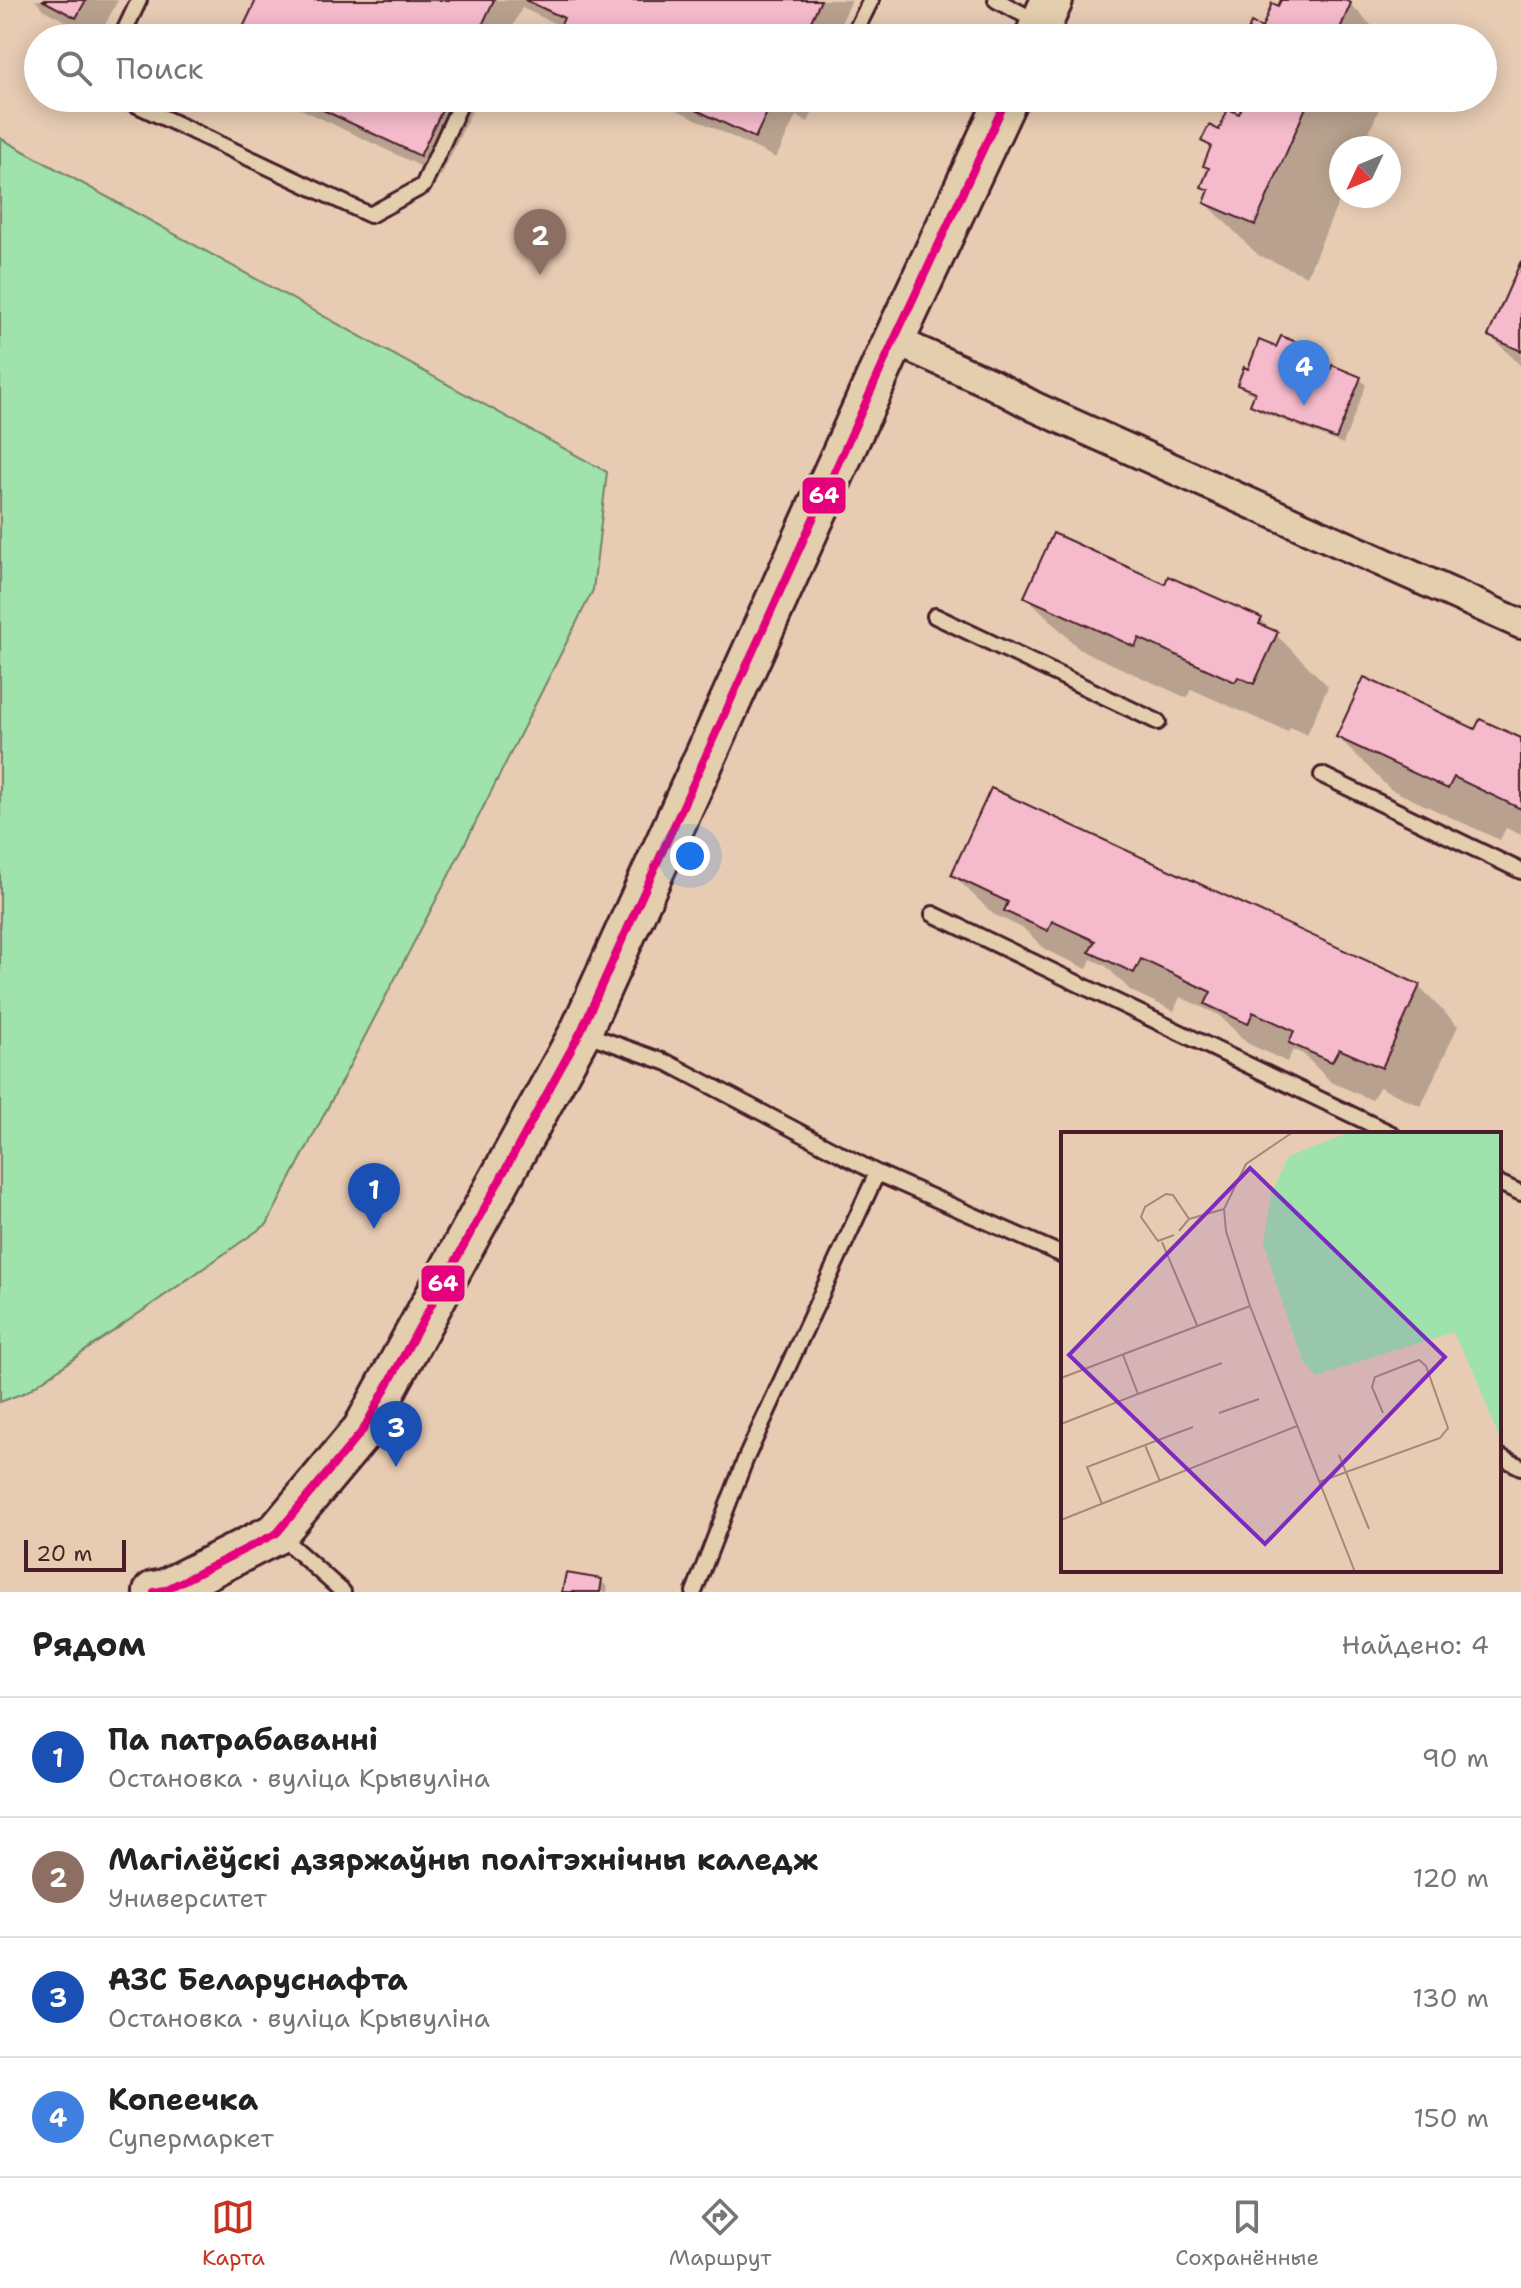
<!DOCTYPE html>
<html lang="ru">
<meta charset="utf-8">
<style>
body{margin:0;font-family:"Shantell Sans",sans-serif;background:#f2f2f2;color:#222}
.compass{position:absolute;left:1329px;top:136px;width:72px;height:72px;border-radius:50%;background:#fff;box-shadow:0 4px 20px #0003;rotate:226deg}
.scale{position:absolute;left:24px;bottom:20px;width:102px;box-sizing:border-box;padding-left:8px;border:4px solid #4a1f2b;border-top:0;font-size:22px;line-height:28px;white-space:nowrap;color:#4a1f2b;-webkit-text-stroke:6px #e3cfad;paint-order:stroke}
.you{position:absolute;left:690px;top:856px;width:28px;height:28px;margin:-20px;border:6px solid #fff;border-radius:50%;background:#1a73e8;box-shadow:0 0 0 12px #1a73e833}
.badge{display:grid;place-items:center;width:52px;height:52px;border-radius:50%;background:#c8321e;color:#fff;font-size:26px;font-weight:700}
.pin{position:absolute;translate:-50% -66px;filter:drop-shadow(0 2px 4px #0008)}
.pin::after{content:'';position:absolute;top:42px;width:28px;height:24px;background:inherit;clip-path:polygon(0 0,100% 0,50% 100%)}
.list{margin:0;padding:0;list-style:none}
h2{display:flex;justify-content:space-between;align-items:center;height:104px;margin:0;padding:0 32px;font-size:34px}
h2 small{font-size:26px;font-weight:400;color:#767676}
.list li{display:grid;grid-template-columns:52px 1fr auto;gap:24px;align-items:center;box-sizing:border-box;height:120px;padding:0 32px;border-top:2px solid #e0e0e0}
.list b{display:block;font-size:30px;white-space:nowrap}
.list p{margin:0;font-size:26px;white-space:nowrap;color:#767676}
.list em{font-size:26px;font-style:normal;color:#767676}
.icon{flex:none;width:44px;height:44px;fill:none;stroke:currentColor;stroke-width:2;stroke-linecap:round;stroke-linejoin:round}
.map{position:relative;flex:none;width:1521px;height:1592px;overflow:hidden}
.search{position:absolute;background:#fff;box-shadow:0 4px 20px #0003;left:24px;right:24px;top:24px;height:88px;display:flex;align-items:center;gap:20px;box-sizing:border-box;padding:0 28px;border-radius:44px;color:#767676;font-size:30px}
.sheet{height:584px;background:#fff}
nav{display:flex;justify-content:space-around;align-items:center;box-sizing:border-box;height:112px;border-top:2px solid #e0e0e0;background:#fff;font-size:22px;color:#767676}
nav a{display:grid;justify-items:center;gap:4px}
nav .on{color:#c8321e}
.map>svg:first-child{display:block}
.green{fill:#9fe2ac;stroke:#74806c;stroke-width:2}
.shadow{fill:#0003}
.building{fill:#f5bbcc;stroke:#4a1f2b;stroke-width:2}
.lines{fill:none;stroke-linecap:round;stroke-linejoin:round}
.service-casing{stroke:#4a1f2b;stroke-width:20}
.minor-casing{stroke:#4a1f2b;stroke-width:34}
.secondary-casing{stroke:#4a1f2b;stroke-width:46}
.service{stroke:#e3cfad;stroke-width:14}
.minor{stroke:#e3cfad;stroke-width:28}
.secondary{stroke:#e3cfad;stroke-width:40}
.bus-1-casing{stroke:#e3cfad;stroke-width:14}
.bus-1{stroke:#e5007d;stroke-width:8}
.inset-road{fill:none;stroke:#a8867d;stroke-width:2}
.view{fill:#7b2cbf;fill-opacity:0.15;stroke:#7b2cbf;stroke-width:4}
.inset-edge{fill:none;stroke:#4a1f2b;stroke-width:4}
.line-badge{stroke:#e3cfad;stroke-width:3}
.badge-label{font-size:22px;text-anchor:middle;font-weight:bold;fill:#fff}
</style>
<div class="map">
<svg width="1521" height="1592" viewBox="0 0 1521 1592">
<rect width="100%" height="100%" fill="#e7cbb3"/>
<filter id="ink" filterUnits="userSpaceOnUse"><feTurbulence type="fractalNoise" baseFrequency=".0125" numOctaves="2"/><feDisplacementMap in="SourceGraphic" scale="16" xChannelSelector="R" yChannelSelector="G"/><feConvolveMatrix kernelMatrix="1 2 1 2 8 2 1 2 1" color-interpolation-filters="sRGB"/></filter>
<g filter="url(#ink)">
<!-- green -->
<path class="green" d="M0 138 607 472 593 590 447 879 267 1224 26 1392 0 1402Z"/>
<!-- shadow -->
<path class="shadow" d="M35 0H118L98 38 44 10Z
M258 0H852L834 38H557L562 27 522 8 507 38H240Z
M1283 0H1340L1350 4 1384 38H1247L1263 31Z
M278 98H478L441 176Z
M652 98H820L808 122 796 116 776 158Z
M1248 98H1384L1362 148H1341V196L1307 276 1258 255 1206 203 1210 193 1204 186 1211 170 1205 165 1212 149 1204 141 1220 132 1240 117Z
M1521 266V366L1491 336Z
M1277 350 1321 354 1328 360 1324 371 1360 379 1366 385 1343 444 1259 411 1252 404 1256 395 1246 391 1239 384 1249 372Z
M1166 586 1261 620 1328 686 1307 735 1290 727 1288 732 1191 689 1187 698 1079 649 1027 597Z
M1476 732 1521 740V835L1506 828 1500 840 1390 789 1338 737Z
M953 875 1419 987 1458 1026 1421 1106 1379 1087 1372 1100 1331 1082 1303 1054 1293 1050 1287 1062 1247 1043 1219 1015 1180 997 1174 1011 1131 991 1106 966 1091 959 1087 969 1046 950 1024 929 993 914Z
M601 1581 608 1588 607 1592H564Z"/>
<!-- building -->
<path class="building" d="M42 0H86L76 18Z
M256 0H494L476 38H238Z
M525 0H821L803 38H555L564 18Z
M1281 0H1345L1351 3 1336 38H1245L1251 23 1262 28 1272 3 1278 6Z
M298 98H448L420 156Z
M671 98H774L755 138Z
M1246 98H1310L1255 225 1204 203 1209 190 1201 187 1209 168 1203 166 1211 146 1201 141 1209 125 1219 130 1228 109 1239 114Z
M1521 261V351L1488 336Z
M1281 336 1322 352 1317 366 1330 371 1332 365 1361 377 1336 439 1250 405 1255 392 1237 385 1244 367 1248 369 1259 340 1276 347Z
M1053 533 1165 584 1168 576 1262 618 1259 624 1278 632 1254 684 1238 677 1235 682 1139 638 1135 647 1024 597Z
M1364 677 1475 729 1480 719 1521 738V809L1454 777 1448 789 1336 737Z
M991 788 1420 985 1382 1068 1339 1049 1332 1062 1289 1043 1294 1031 1253 1012 1248 1024 1205 1004 1211 992 1141 959 1134 973 1089 952 1095 941 1052 921 1048 931 1004 911 1008 902 951 875Z
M566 1573 602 1579 600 1592H562Z"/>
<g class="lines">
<defs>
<path id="service" d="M996 0 1038 22
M121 38 139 0
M490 38H491
M852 38 871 0
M122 98 370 215 423 186 463 98
M935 616 1158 722
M1322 775 1521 871
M933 914 1392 1134
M581 1032 668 1063 877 1173 1063 1255
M1499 1183 1521 1193
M1499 1456 1521 1467
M280 1536 343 1592
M694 1592 746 1458 877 1173"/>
<path id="minor" d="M894 340 992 384 1035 407 1521 624"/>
<path id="secondary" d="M1035 38 1052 0
M154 1592 165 1590 277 1533 363 1430 581 1031 894 340 1007 98"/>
</defs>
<!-- service casing -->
<use href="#service" class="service-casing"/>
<!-- minor casing -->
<use href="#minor" class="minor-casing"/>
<!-- secondary casing -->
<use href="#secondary" class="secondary-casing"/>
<!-- service -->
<use href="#service" class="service"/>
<!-- minor -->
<use href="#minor" class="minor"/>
<!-- secondary -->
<use href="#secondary" class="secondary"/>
<defs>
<path id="bus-1" d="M154 1592 165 1590 277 1533 363 1430 581 1031 894 340 1007 98"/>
</defs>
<!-- bus-1 casing -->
<use href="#bus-1" class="bus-1-casing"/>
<!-- bus-1 -->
<use href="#bus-1" class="bus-1"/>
</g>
</g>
<!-- overview -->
<g transform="translate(1061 1132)">
<rect width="440" height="440" fill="#e7cbb3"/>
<path d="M289 0H440V307L394 200 254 243 241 228 202 112 210 62 228 24Z" fill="#9fe2ac"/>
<path class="inset-road" d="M232 0 185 32 163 77 165 99 189 174 294 440M128 87 163 77M113 103 97 109 80 85 84 75 105 62 112 63 128 87 118 99M101 110 136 193M0 246 189 174M77 262 161 231M158 281 198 267M0 292 77 262 62 223M84 313 132 295M278 323 308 397M258 350 379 306 387 296 365 234 358 228 314 245 311 255 322 281M41 372 26 335 84 313 99 349M0 388 236 294"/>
<path class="view" d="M189 36 384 225 204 412 8 223Z"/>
<rect width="440" height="440" class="inset-edge"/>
</g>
<g class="line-badge">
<rect x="801" y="476" width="46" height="39" rx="8" fill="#e5007d"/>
<rect x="420" y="1264" width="46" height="39" rx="8" fill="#e5007d"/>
</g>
<g class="badge-label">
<text x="824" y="503">64</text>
<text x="443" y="1291">64</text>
</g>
</svg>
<svg class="compass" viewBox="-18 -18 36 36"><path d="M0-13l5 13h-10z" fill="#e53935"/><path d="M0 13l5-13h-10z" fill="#767676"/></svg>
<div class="scale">20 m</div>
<div class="you"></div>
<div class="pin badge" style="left:374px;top:1229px;background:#1a4fb4">1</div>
<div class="pin badge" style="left:540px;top:275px;background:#8d6e63">2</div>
<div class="pin badge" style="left:396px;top:1467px;background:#1a4fb4">3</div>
<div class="pin badge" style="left:1304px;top:406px;background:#3f7fe0">4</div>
<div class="search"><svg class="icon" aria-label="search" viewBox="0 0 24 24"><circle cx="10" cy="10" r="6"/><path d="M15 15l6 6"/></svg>Поиск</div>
</div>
<section class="sheet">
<h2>Рядом<small>Найдено: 4</small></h2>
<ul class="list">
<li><span class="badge" style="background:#1a4fb4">1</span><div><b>Па патрабаванні</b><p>Остановка · вуліца Крывуліна</p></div><em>90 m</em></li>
<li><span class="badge" style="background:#8d6e63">2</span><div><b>Магілёўскі дзяржаўны політэхнічны каледж</b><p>Университет</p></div><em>120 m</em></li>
<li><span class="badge" style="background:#1a4fb4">3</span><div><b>АЗС Беларуснафта</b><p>Остановка · вуліца Крывуліна</p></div><em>130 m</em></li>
<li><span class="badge" style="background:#3f7fe0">4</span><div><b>Копеечка</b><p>Супермаркет</p></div><em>150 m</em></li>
</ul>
</section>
<nav>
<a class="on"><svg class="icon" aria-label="map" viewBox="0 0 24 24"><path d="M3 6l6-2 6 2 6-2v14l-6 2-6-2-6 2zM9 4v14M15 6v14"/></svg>Карта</a>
<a><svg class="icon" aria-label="directions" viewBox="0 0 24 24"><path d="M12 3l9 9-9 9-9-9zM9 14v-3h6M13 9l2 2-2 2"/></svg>Маршрут</a>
<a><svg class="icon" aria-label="saved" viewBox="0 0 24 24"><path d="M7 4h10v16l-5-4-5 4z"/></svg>Сохранённые</a>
</nav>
